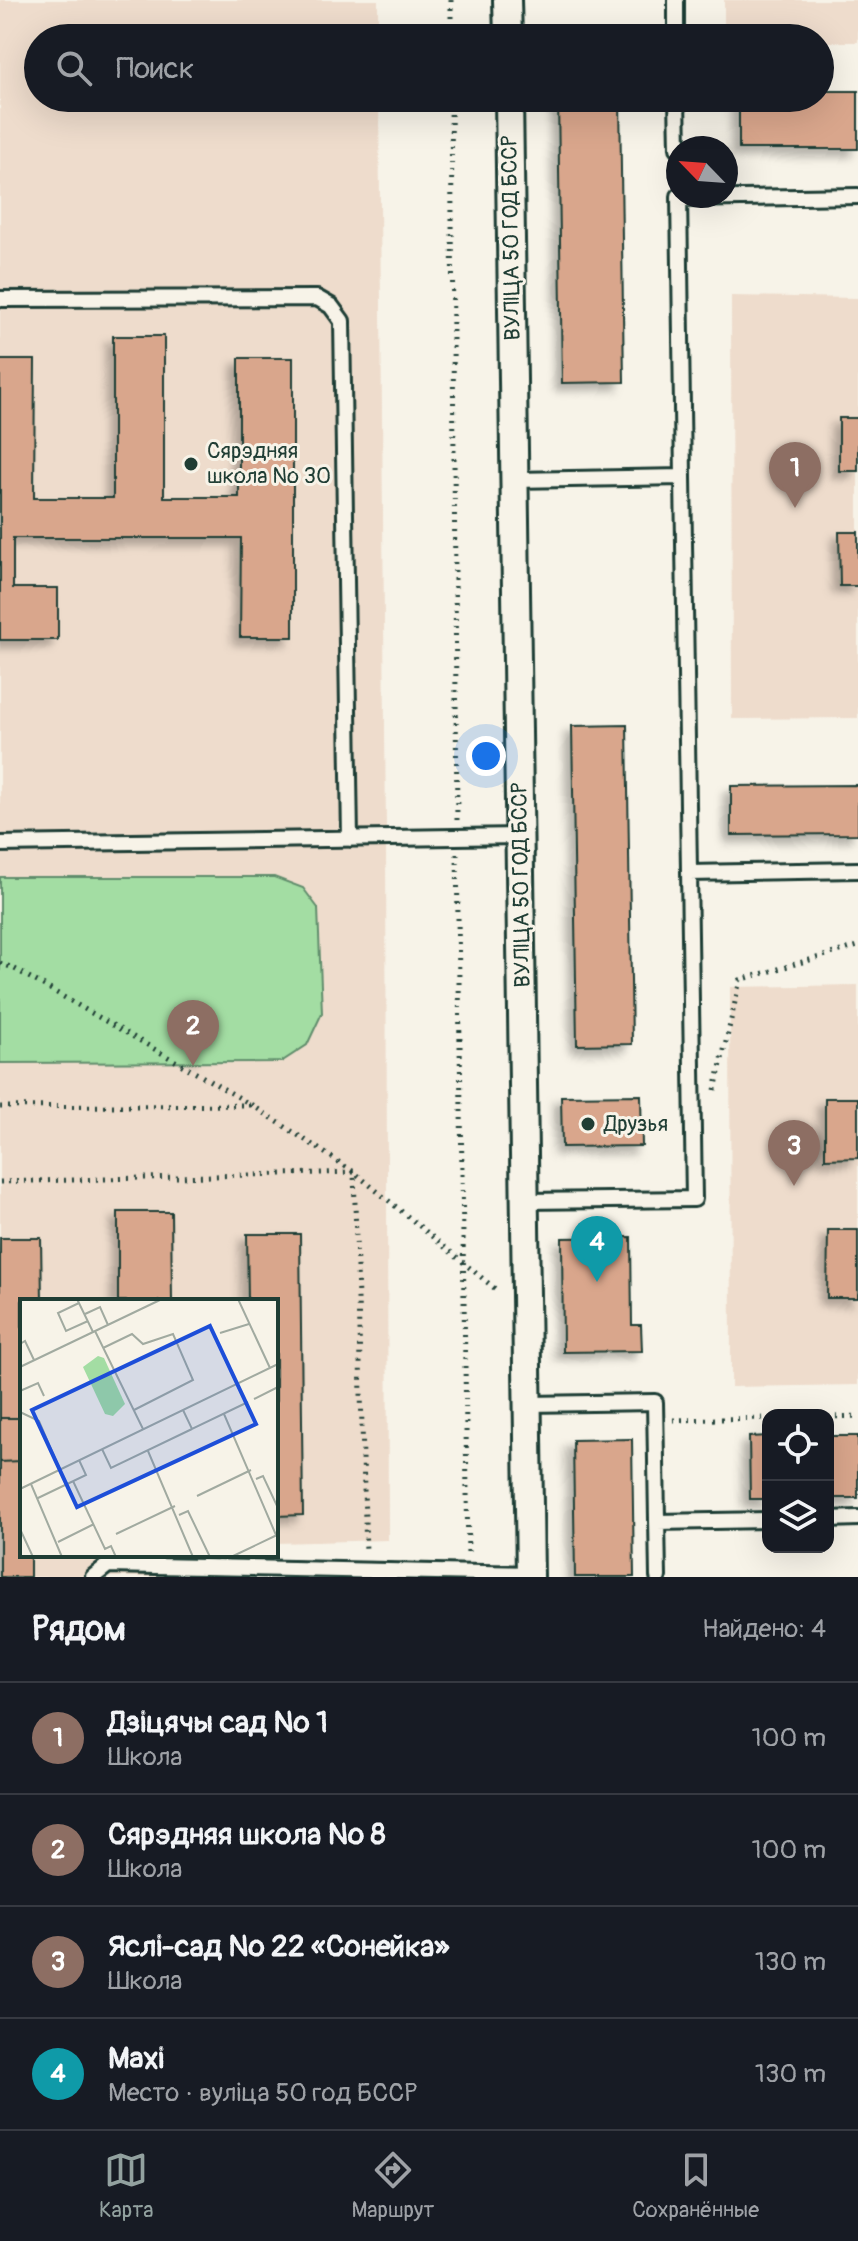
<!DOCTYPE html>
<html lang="ru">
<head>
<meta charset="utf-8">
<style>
	:root { --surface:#171b24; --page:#242831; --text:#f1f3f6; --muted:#9ea1a6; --line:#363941; --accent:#92a19f }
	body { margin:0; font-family:Pangolin,sans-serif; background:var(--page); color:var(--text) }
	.controls { position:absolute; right:24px; bottom:24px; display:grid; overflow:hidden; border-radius:16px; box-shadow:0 8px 32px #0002 }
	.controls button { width:72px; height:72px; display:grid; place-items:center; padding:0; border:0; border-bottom:2px solid var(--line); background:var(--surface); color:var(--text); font:40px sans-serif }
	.compass { position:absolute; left:666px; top:136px; width:72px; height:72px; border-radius:50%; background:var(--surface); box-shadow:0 8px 32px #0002; rotate:295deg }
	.you { position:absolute; left:486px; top:756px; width:28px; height:28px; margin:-20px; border:6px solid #fff; border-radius:50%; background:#1a73e8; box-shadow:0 0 0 12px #1a73e833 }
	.badge { display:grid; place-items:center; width:52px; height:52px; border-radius:50%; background:var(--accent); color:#fff; font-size:26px; font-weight:700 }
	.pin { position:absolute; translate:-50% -66px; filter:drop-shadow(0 2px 4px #0008) }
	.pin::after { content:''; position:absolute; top:42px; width:28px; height:24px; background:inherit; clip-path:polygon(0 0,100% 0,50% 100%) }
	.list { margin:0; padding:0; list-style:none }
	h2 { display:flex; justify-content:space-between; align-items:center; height:104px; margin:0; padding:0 32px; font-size:34px }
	h2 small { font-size:26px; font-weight:400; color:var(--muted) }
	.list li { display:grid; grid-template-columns:52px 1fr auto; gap:24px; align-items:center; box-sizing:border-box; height:112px; padding:0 32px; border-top:2px solid var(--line) }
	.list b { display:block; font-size:30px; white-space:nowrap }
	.list p { margin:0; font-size:26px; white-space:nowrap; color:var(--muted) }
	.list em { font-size:26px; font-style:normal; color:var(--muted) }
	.icon { flex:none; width:44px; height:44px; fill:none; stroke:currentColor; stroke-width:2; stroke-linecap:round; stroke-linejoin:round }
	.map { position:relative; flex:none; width:858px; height:1577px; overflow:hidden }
	.search { position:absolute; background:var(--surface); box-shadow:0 8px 32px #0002; left:24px; right:24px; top:24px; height:88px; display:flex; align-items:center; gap:20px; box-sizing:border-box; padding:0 28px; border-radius:44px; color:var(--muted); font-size:30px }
	.sheet { height:552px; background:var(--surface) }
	nav { display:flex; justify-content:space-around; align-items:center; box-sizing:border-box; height:112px; border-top:2px solid var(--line); background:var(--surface); font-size:22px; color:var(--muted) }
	nav a { display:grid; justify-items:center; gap:4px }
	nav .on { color:var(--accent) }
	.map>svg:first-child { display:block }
</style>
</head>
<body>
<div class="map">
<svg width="858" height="1577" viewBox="0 0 858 1577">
	<defs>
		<filter id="shadow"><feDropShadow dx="-7" dy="7" stdDeviation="4" flood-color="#0004"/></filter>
	</defs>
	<rect width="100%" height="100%" fill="#f7f3e8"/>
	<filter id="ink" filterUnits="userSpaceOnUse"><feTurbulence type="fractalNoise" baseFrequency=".0125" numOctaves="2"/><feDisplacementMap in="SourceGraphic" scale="16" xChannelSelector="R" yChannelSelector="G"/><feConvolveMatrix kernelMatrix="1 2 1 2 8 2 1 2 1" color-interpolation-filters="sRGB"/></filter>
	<g filter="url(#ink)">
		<!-- built -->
		<path fill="#eedccc" d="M0,0H378V38H38V98H379L386,830L388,1540L276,1543V1301H22V1555H222V1577H0Z
			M724,0H858V42H820V38H724Z
			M731,296L858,298V718L732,719Z
			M858,985V1385L731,1387L730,987Z"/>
		<!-- green -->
		<path fill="#a3dda3" stroke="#618d6c" stroke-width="2" d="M0,877H274L303,888L318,908L322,1013L307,1045L281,1062L0,1063Z"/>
		<!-- building -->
		<path fill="#d9a68c" stroke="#1f3d34" stroke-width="2" filter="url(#shadow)" d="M820,91H858V149H739V98H820Z
			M558,98H620L624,382L562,383Z
			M113,336H164V497H239V358H293V637H240L241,538H13V588H58V640H0V360H35L34,498H113Z
			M839,418H858V471H839Z
			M839,532H858V586H840Z
			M627,725L632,1044L577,1045L572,726Z
			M858,785V834L731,835V786Z
			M641,1095L642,1146L562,1147L561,1096Z
			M825,1098H858V1158L825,1159Z
			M118,1212H171L172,1301H118Z
			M828,1230H858V1298H827Z
			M247,1234H300L303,1515L276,1516V1301H248Z
			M631,1237L632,1325H641L642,1351L563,1352L562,1238Z
			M0,1238H41L42,1301H22V1418H0Z
			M0,1418H19L20,1461L0,1462Z
			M768,1436V1499H750L749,1437Z
			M828,1436H858V1498H828Z
			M632,1439L634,1577H575L573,1440Z
			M20,1461H22V1555H30V1577H0V1462Z"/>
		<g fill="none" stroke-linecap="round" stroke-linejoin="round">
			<defs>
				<path id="service" d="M676,0V38
					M677,98L678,148
					M679,199L858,196
					M0,299L317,298L331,306L342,321L350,839
					M514,480L683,477L679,196
					M0,844L520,836
					M689,873L858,870
					M526,1201L694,1199L683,477
					M529,1404L655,1402L658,1577
					M828,1519L858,1518
					M657,1522L768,1520
					M93,1577L108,1565L530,1574"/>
				<path id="minor" d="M507,0L508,38
					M509,98L530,1577"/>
			</defs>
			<!-- service casing -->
			<use href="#service" stroke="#1f3d34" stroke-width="20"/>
			<!-- minor casing -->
			<use href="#minor" stroke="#1f3d34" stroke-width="32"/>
			<!-- path -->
			<path stroke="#1f3d34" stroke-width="5" stroke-dasharray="2 6" stroke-linecap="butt" d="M451,0V38
				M451,98L457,820
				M457,854L468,1556
				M0,963L13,968L252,1105L354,1172L499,1292
				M715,1090L740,980L858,946
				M0,1107L251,1105
				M0,1182L354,1172L366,1552
				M828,1417L858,1416
				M673,1420L768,1418"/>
			<!-- service -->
			<use href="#service" stroke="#f7f3e8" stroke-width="14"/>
			<!-- minor -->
			<use href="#minor" stroke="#f7f3e8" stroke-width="26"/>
		</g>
	</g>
	<!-- markers -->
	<g fill="#1f3d34" stroke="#f7f3e8" stroke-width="3">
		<circle cx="191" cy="464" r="8"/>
		<circle cx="588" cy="1124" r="8"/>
	</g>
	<g text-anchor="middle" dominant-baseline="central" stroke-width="6" stroke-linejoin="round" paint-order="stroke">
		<!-- street labels -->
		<g font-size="22" fill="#1f3d34" stroke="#f7f3e8">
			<text transform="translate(511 238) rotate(-91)">ВУЛІЦА 50 ГОД БССР</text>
			<text transform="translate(521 885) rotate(-91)">ВУЛІЦА 50 ГОД БССР</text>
		</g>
		<!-- poi labels -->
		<g font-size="22" fill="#1f3d34" stroke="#f7f3e8" text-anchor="start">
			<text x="207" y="451">Сярэдняя<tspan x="207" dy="25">школа № 30</tspan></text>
			<text x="604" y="1124">Друзья</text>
		</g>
	</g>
	<!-- overview -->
	<g transform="translate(20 1299)">
		<rect width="258" height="258" fill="#f7f3e8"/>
		<path d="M78,57L84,59L105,105L93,117L85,115L63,68Z" fill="#a3dda3"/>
		<path fill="none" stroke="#a1aaa0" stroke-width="2" d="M57,0L73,33M218,0L250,69M59,4L38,14L46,32L68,22M65,15L80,8L88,26M75,32L123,130M200,34L229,25M0,45L5,42L14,61M83,49L112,35L123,45L153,35L173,81L114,111M0,68L142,0M0,92L18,84L24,97M234,100L258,88M163,111L172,130L228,103M0,113L19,122L40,171M204,115L256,236M82,150L91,169L172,130M128,152L173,258M236,180L243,177L258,209M53,182L85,250L91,247L96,258M11,185L42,258M0,190L258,65M177,197L231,171M18,199L66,176L59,161M159,216L168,212L190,258M0,230L13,258M96,235L155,207M38,243L74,225M211,258L257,236"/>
		<path fill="#1d4ed8" fill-opacity="0.15" stroke="#1d4ed8" stroke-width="4" d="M190,27L236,125L57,208L12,111Z"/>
		<rect width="258" height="258" fill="none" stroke="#1f3d34" stroke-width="4"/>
	</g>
</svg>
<div class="controls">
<button><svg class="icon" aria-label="locate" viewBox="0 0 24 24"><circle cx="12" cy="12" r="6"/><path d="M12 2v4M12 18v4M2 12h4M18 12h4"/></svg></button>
<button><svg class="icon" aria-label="layers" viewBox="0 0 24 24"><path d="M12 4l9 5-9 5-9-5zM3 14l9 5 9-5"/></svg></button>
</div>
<svg class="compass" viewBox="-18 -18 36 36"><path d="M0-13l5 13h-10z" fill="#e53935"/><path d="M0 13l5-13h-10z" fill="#9ea1a6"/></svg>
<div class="you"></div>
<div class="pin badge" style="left:795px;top:508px;background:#8d6e63">1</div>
<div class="pin badge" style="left:193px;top:1066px;background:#8d6e63">2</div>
<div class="pin badge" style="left:794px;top:1186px;background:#8d6e63">3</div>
<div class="pin badge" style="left:597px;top:1282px;background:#0f9aa8">4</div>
<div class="search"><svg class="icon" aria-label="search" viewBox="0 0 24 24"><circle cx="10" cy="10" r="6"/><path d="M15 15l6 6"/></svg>Поиск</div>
</div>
<section class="sheet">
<h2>Рядом<small>Найдено: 4</small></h2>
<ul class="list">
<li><span class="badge" style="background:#8d6e63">1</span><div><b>Дзіцячы сад № 1</b><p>Школа</p></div><em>100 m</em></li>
<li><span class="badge" style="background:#8d6e63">2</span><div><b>Сярэдняя школа № 8</b><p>Школа</p></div><em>100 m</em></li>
<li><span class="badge" style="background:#8d6e63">3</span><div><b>Яслі-сад № 22 «Сонейка»</b><p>Школа</p></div><em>130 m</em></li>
<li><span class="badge" style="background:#0f9aa8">4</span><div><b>Maxi</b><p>Место · вуліца 50 год БССР</p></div><em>130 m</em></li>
</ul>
</section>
<nav>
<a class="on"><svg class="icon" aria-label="map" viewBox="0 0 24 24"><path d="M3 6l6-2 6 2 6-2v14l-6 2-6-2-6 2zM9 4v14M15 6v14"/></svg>Карта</a>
<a><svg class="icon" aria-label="directions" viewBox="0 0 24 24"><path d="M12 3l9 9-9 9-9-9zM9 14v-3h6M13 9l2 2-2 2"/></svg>Маршрут</a>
<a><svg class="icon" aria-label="saved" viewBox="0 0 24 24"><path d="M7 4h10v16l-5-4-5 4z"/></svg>Сохранённые</a>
</nav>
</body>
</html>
